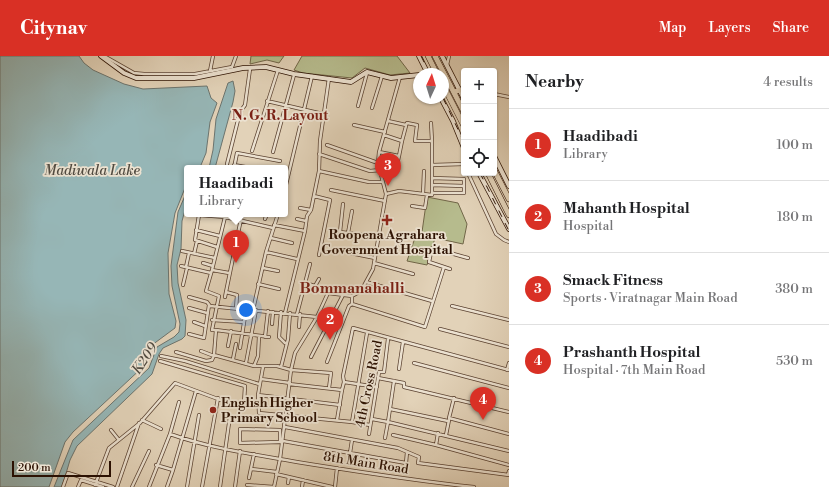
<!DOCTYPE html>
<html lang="en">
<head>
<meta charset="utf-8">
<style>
	:root { --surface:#fff; --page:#f2f2f2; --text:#202124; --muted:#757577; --line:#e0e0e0; --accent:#d93025 }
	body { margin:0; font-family:"Libre Bodoni",serif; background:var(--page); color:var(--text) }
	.controls { position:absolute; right:12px; top:12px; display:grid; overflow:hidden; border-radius:4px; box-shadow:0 1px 3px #0004 }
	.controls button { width:36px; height:36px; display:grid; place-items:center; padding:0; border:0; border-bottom:1px solid var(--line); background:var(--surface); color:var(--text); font:20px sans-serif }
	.compass { position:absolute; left:413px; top:12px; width:36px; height:36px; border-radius:50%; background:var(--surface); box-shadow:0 1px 3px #0004; rotate:4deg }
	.scale { position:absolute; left:12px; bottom:10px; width:99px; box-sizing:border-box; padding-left:4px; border:2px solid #2c1102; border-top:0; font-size:11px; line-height:14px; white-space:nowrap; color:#2c1102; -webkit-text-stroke:3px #ece2d1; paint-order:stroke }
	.you { position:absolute; left:246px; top:254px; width:14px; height:14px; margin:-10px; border:3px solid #fff; border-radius:50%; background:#1a73e8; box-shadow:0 0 0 6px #1a73e833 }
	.badge { display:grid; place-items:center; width:26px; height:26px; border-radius:50%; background:var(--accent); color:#fff; font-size:13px; font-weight:700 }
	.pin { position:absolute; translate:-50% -33px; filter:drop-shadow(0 1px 2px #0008) }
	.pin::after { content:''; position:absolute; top:21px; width:14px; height:12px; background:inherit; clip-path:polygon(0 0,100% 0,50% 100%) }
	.popup { position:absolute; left:184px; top:109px; width:104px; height:52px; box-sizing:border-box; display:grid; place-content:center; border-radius:4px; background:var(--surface); filter:drop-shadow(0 1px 3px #0005); font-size:13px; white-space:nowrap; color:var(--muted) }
	.popup b { font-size:15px; color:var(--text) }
	.popup::after { content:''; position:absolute; left:50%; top:100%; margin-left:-8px; border:8px solid transparent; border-top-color:var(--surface) }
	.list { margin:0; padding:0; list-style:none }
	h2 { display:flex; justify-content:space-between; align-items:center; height:52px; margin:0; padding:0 16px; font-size:17px }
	h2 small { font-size:13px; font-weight:400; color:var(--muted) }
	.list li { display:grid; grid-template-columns:26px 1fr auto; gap:12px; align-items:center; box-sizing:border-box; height:72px; padding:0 16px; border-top:1px solid var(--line) }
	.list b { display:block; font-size:15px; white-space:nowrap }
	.list p { margin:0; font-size:13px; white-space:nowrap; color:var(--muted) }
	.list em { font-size:13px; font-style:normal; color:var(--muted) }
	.icon { flex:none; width:22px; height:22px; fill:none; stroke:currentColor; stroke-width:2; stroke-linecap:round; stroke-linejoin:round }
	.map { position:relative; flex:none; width:509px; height:431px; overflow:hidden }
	header { display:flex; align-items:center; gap:24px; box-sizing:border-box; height:56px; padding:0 20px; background:var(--accent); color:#fff }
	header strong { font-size:19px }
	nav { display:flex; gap:22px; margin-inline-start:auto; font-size:14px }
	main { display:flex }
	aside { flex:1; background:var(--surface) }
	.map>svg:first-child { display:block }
</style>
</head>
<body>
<header>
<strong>Citynav</strong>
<nav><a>Map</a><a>Layers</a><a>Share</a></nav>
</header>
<main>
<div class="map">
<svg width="509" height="431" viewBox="0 0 509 431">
	<rect width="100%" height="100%" fill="#e2d2b8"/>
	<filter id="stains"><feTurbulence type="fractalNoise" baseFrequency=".005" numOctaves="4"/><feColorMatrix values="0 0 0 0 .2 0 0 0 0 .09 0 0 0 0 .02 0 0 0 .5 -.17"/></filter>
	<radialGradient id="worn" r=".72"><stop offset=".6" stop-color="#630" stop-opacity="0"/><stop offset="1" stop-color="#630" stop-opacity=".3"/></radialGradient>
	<!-- green -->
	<path fill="#b6bb8d" stroke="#716648" d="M251,0H284L279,7L267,4L250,8Z
		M302,0H397L410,17L390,19L365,12L352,22L303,17L294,14Z
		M427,141L458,147L467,168L463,188L435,182L427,209L407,205L417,176H422Z"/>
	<!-- water -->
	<path fill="#96b6b6" stroke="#6c746e" d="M0,0H79L84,7L93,14L124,28L143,33L207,30L211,42L217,47L210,66L206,97L201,109L198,112H187V127L175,157L168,197L169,238L176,265L175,272L152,289L145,309L73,376L65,386L49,431H0Z
		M233,25L235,35L233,46L215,112H209L213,94L216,63L228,27Z
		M187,135V147L182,165L181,193L177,209L178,227L186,264L185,280L182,283L163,292L159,298L152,318L77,390L70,404L62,431H54L73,384L149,312L157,291L174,281L179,276L180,268L172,230L171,210L178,156Z"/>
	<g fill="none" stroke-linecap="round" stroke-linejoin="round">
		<defs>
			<path id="street" d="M104,0L134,17L144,18H195L232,11L236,0
				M447,9L449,0
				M210,15L213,0
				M494,38L509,41
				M267,45L323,58
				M358,50L367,17
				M372,52L382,20
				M388,65L406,69L407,67L417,69L415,85H432V109
				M431,67L432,85
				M354,69L385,76
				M402,85L406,70
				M327,89L378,107
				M252,95L278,14
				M273,96L294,19
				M379,96L399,100L402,85L384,79
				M319,98L370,115L380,114
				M227,108L240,56L245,49L250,13
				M234,109L251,112
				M234,112L237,97L280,105
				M319,115L369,126H383
				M395,117L399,100
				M468,117L496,178L504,184L509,186
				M432,129L464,130V123L432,122
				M285,133L312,20
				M331,134L385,145
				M432,137H464V130
				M386,138L399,135L432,139V109L464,108
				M423,138L424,115
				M314,140L330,144L319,199
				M343,148L340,176L348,177
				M412,150L425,152L427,139
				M300,152L311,154
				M352,155L348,177L379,181
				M265,163L267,158
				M297,163L306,165
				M274,169L305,175
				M196,174L220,180
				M271,182L292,187
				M217,191L195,184L199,159L225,161L226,158
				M182,195L215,202
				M266,196L297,203
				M350,197L375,202
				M194,198L197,185
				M203,207L213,210
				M374,207L413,218
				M181,210L211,217
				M186,211L189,197
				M444,211L450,213
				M263,212L278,215
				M212,214L206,235L219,240L212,274H216L214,299L254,310H277L291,314L331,317L329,332
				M229,217L212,214L225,161L273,172
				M366,226L432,245
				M305,227L315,230L319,223
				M258,228L279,233
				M183,229L187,212
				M189,241L207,246L210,250L317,261
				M225,241L226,236
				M352,248L425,271L444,211L429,206L432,192L468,202
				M452,250L509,264
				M189,252L207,257
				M236,253L237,239L226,236L242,158
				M253,254L266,196L278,158
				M281,256L279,281L285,287
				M285,257L305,175L307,160L311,154L319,115L320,85L329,22
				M297,258L310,208
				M212,264L244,266
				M194,266L205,270
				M272,268L273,256
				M299,271L300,258
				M440,273L509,291
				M216,274L269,281
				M189,278L204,282L209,249
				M265,281L268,255
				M228,290L231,275
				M240,292L246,254
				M201,295L214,300
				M176,296L206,305L212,304L214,299
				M161,300L185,305L259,328
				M311,301L343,239
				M233,303L236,288
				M160,305L245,330L244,347
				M327,306L349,250L352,248V240
				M246,307L256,254
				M414,307L509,332
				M254,310L258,300L259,280
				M263,311L258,339L259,357L352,366L367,277
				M281,311L288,283L290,257
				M399,313L403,286
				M507,314L509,307
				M378,322L404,327V331L509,356
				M261,323L290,327
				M344,326L343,320L353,272L509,314
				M289,328L342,334L344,326L377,331
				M258,339L340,349
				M454,342L449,362L509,378
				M390,353L448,365
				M372,363L388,366L394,325
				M142,364L161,373
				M337,364L342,334
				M352,366L370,369
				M285,371L398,392L419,401L418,407L509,419
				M240,373L280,374V386L240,387Z
				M111,374L119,384
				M170,378C212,393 258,399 303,407C360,416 416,425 474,431
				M369,378L379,316H384L388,283
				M393,379L436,389L438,377
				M446,379L449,364
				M385,382L388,366L509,395
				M283,385L406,407L407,396
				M436,389L509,409
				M350,397L352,384
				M156,409L173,414L167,431
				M251,413L277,416
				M173,414L196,335
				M276,418L332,431
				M508,419L509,415
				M249,422L254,398
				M288,427L289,421
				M95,429L109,392L140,367L175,327L226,346L258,348
				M247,429L274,431
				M63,431L68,417L113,431
				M78,431L81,424L103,431
				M117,431L139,367
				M132,431L149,395
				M149,431L170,378L179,346
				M187,431L199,359
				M202,431L218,342
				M220,431L230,360
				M235,431L240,395
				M274,431L280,403L291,314L295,297L317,261L328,237L352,240L361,235L373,213L386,138L378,107L379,96L400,21
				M302,431L303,424
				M335,431L337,412"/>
			<path id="secondary" d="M101,0L124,17L136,22H194L243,12L266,11L294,18L351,26L367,16L391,22L419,19
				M419,0L428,18
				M442,0L464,43
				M441,42L453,65L464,92
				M494,100L509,130
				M479,117L509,173"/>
			<path id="highway" d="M428,0L437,18
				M435,0L464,56
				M443,29L464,70
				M454,36L460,34
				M494,114L509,143
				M488,117L509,159"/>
		</defs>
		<!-- street casing -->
		<use href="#street" stroke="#5a4130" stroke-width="4"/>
		<!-- secondary casing -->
		<use href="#secondary" stroke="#2c1102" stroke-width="5.5"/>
		<!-- highway casing -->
		<use href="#highway" stroke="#2c1102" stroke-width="6"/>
		<!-- street -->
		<use href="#street" stroke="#ece2d1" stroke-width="2.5"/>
		<!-- secondary -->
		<use href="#secondary" stroke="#ece2d1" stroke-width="4"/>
		<!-- highway -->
		<use href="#highway" stroke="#e2d2b8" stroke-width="5"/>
		<!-- rail -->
		<path stroke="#2c1102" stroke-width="1" stroke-dasharray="7 7" stroke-linecap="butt" d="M421,0L430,18
			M443,42L464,86
			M480,117L509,175"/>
	</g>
	<!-- markers -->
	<g fill="#8f2418" stroke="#ece2d1" stroke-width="1.5">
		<path d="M385 158h4v4h4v4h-4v4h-4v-4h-4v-4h4z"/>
		<circle cx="213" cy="354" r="4"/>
	</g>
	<g text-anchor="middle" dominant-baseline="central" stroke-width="3.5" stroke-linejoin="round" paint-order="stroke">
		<!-- poi labels -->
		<g font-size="13" font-weight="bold" fill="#2c1102" stroke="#ece2d1">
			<text x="387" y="179">Roopena Agrahara<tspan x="387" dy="15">Government Hospital</tspan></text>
			<text x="221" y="347" text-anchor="start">English Higher<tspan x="221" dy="15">Primary School</tspan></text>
		</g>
		<!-- street labels -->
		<g font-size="13" fill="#2c1102" stroke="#ece2d1">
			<text transform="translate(369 328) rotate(-78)">4th Cross Road</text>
			<text transform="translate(366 407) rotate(9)">8th Main Road</text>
		</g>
		<!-- neighbourhood labels -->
		<g font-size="14" font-weight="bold" fill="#7a1f14" stroke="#ece2d1">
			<text x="280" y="60">N. G. R. Layout</text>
		</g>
		<!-- water labels -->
		<g font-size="14" font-style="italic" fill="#514b41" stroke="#ece2d1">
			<text x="92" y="115">Madiwala Lake</text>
			<text transform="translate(145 303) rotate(-56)">K209</text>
		</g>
		<!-- quarter labels -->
		<g font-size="15" font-weight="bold" fill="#7a1f14" stroke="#ece2d1">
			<text x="352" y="232">Bommanahalli</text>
		</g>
	</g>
	<rect width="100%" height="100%" filter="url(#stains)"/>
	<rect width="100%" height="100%" fill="url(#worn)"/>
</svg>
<div class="controls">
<button>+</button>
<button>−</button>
<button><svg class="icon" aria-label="locate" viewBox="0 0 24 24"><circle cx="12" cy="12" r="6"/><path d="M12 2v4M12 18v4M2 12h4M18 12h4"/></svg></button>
</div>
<svg class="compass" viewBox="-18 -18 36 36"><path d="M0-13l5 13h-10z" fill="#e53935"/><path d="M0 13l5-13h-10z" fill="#757577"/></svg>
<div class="scale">200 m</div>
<div class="you"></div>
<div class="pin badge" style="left:236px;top:207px">1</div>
<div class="popup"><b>Haadibadi</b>Library</div>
<div class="pin badge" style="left:330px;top:284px">2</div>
<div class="pin badge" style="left:388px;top:130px">3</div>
<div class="pin badge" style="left:483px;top:364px">4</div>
</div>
<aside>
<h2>Nearby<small>4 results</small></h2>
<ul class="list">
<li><span class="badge">1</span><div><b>Haadibadi</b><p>Library</p></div><em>100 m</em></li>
<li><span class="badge">2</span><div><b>Mahanth Hospital</b><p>Hospital</p></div><em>180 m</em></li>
<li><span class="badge">3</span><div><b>Smack Fitness</b><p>Sports · Viratnagar Main Road</p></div><em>380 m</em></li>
<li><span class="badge">4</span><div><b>Prashanth Hospital</b><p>Hospital · 7th Main Road</p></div><em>530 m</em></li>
</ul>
</aside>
</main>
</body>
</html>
